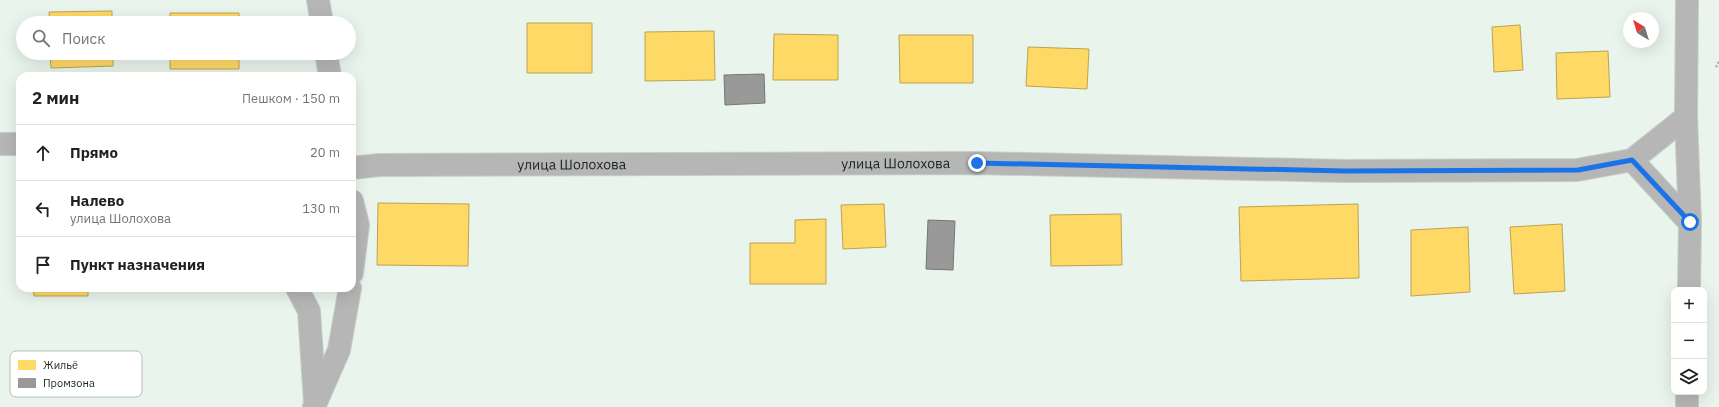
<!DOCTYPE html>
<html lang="ru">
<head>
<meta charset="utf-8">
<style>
	:root { --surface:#fff; --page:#f2f2f2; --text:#202124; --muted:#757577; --line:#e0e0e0 }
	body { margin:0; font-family:"IBM Plex Sans",sans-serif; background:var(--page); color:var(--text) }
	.controls { position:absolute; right:12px; bottom:12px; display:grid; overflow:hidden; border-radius:8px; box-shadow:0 4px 16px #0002 }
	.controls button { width:36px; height:36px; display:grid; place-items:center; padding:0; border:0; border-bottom:1px solid var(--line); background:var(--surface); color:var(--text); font:20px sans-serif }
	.compass { position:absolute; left:1623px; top:12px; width:36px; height:36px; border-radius:50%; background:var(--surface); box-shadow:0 4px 16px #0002; rotate:322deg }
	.stop { position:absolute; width:12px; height:12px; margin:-9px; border:3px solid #1a73e8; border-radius:50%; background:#fff }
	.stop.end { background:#1a73e8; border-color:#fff; box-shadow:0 1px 4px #0008 }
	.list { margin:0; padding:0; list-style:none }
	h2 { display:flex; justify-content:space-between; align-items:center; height:52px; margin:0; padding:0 16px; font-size:17px }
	h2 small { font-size:13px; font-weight:400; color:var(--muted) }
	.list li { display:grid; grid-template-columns:26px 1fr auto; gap:12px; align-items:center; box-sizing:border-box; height:56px; padding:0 16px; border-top:1px solid var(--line) }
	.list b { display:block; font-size:15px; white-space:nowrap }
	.list p { margin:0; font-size:13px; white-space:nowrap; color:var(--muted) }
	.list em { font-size:13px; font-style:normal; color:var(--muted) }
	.icon { flex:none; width:22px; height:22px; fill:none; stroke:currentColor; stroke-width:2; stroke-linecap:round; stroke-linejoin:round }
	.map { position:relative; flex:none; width:1719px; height:407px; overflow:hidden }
	.search { position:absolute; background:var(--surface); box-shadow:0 4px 16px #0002; left:16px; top:16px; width:340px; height:44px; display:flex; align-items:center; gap:10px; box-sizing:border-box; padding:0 14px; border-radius:22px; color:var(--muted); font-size:15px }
	.panel { position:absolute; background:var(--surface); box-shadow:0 4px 16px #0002; left:16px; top:72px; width:340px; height:220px; border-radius:12px }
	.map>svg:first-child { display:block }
</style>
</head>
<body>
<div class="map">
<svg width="1719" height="407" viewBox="0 0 1719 407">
	<rect width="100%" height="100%" fill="#e9f4ec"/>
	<!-- homes -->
	<path fill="#ffd966" stroke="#bba351" d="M112,11V23H50L49,12Z
		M170,13H239V23H170Z
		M527,23H592V73H527Z
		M1520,25L1523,70L1494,72L1492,27Z
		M714,31L715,80L645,81V32Z
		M774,34L838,35V80H773Z
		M899,35H973V83H900Z
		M1028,47L1089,49L1087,89L1026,86Z
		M1608,51L1610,97L1557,99L1556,53Z
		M50,53H113V66L51,68Z
		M170,53H239V69H170Z
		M378,203L469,204L468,266L377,265Z
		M884,204L886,247L843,249L841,205Z
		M1358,204L1359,278L1241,281L1239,207Z
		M1121,214L1122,265L1051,266L1050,215Z
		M826,219V284H750V243H795V220Z
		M1562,224L1565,291L1514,294L1510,227Z
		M1468,227L1470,292L1411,296V230Z
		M33,288H88V296H34Z"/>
	<!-- industry -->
	<path fill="#999" stroke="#747674" d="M764,74L765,103L725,105L724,75Z
		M928,220L955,221L953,270L926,269Z"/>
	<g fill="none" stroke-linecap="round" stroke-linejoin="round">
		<defs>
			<g id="street">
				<path d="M318,0L322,23"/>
				<path d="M1687,0L1686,117L1690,223"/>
				<path d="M326,53L330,76"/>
				<path d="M1686,117L1632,160L1690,223L1689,290"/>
				<path d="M0,144H20"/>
				<path id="s1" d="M352,168L379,165L977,163L1345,171L1577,170L1632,160"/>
				<path d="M352,201L358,225L352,273"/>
				<path d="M297,288L309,311L315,402"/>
				<path d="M314,407L339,350L350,288"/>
				<path d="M1687,407V392"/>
			</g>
		</defs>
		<!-- street casing -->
		<use href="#street" stroke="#c5cec8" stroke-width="24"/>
		<!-- path -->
		<path stroke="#acadac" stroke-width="2.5" stroke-dasharray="2 2" stroke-linecap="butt" d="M1716,67L1719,62"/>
		<!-- street -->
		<use href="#street" stroke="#b5b6b5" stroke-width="22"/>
	</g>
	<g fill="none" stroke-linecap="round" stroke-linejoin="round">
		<!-- route -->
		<path stroke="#1a73e8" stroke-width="5" d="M977,163L1345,171L1578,170L1632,160L1690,222"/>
	</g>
	<g text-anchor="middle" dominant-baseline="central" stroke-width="4" stroke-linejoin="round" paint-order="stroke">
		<!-- street labels -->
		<g font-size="14" fill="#1c241f" stroke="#fff">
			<text stroke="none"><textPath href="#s1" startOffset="544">улица Шолохова</textPath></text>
			<text stroke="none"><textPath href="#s1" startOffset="220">улица Шолохова</textPath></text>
		</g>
	</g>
	<!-- legend -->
	<rect x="10" y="351" width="132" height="46" rx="6" fill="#fff" stroke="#bbbdbc" stroke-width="1"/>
	<rect x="18" y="360" width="18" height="10" fill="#ffd966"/>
	<rect x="18" y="378" width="18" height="10" fill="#999"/>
	<g font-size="11" fill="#1c241f">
		<text x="43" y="369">Жильё</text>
		<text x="43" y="387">Промзона</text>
	</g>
</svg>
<div class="controls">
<button>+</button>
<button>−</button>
<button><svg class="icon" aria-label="layers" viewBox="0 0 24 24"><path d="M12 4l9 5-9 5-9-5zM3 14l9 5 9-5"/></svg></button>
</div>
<svg class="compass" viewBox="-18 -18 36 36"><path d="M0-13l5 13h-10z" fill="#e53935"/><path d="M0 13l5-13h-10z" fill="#757577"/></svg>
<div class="stop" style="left:1690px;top:222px"></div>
<div class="stop end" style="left:977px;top:163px"></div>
<div class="search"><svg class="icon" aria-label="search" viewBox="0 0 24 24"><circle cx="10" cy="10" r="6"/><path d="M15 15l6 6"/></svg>Поиск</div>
<section class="panel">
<h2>2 мин<small>Пешком · 150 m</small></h2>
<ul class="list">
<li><svg class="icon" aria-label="ahead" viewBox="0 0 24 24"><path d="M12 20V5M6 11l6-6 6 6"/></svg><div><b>Прямо</b></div><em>20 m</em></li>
<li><svg class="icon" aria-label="left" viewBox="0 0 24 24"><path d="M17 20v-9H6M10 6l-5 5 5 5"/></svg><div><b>Налево</b><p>улица Шолохова</p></div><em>130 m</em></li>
<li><svg class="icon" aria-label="arrive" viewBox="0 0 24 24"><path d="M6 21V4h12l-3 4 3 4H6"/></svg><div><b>Пункт назначения</b></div></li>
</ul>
</section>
</div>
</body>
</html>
